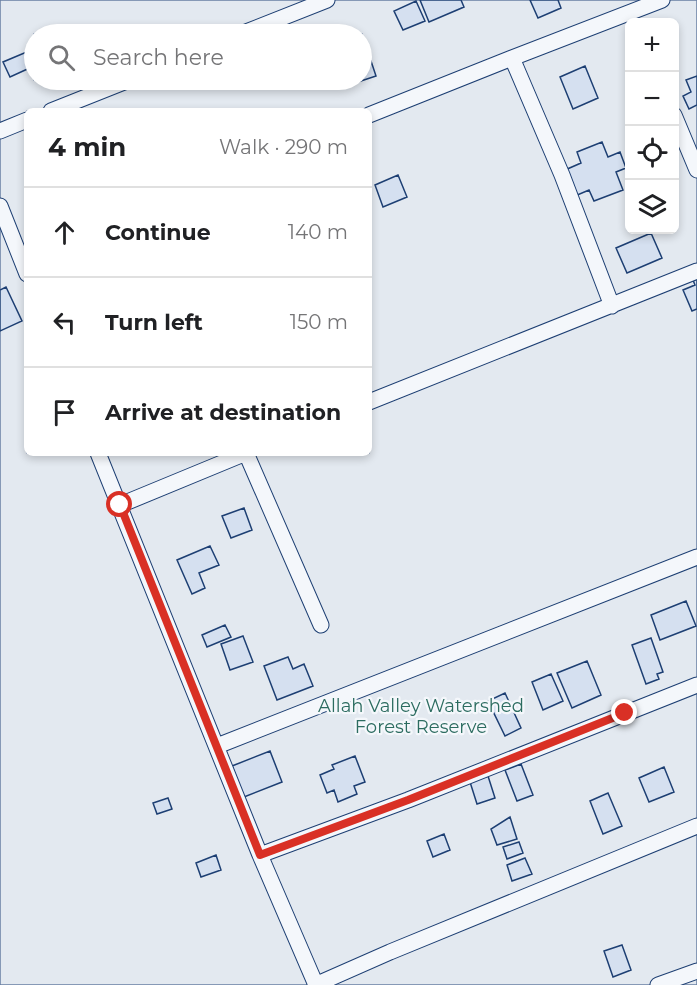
<!DOCTYPE html>
<html lang="en">
<head>
<meta charset="utf-8">
<style>
	:root { --surface:#fff; --page:#f6f6f6; --text:#202124; --muted:#757577; --line:#e0e0e0 }
	body { margin:0; font-family:Montserrat,sans-serif; background:var(--page); color:var(--text) }
	.controls { position:absolute; right:18px; top:18px; display:grid; overflow:hidden; border-radius:9px; box-shadow:0 3px 9px #0003 }
	.controls button { width:54px; height:54px; display:grid; place-items:center; padding:0; border:0; border-bottom:2px solid var(--line); background:var(--surface); color:var(--text); font:30px sans-serif }
	.stop { position:absolute; width:18px; height:18px; margin:-14px; border:4px solid #d93025; border-radius:50%; background:#fff }
	.stop.end { background:#d93025; border-color:#fff; box-shadow:0 2px 6px #0008 }
	.list { margin:0; padding:0; list-style:none }
	h2 { display:flex; justify-content:space-between; align-items:center; height:78px; margin:0; padding:0 24px; font-size:26px }
	h2 small { font-size:20px; font-weight:400; color:var(--muted) }
	.list li { display:grid; grid-template-columns:39px 1fr auto; gap:18px; align-items:center; box-sizing:border-box; height:90px; padding:0 24px; border-top:2px solid var(--line) }
	.list b { display:block; font-size:22px; white-space:nowrap }
	.list em { font-size:20px; font-style:normal; color:var(--muted) }
	.icon { flex:none; width:33px; height:33px; fill:none; stroke:currentColor; stroke-width:2; stroke-linecap:round; stroke-linejoin:round }
	.map { position:relative; flex:none; width:697px; height:985px; overflow:hidden }
	.search { position:absolute; background:var(--surface); box-shadow:0 3px 9px #0003; left:24px; top:24px; width:348px; height:66px; display:flex; align-items:center; gap:15px; box-sizing:border-box; padding:0 21px; border-radius:33px; color:var(--muted); font-size:22px }
	.panel { position:absolute; background:var(--surface); box-shadow:0 3px 9px #0003; left:24px; top:108px; width:348px; height:348px; border-radius:9px }
	.map>svg:first-child { display:block }
</style>
</head>
<body>
<div class="map">
<svg width="697" height="985" viewBox="0 0 697 985">
	<rect width="100%" height="100%" fill="#f4f7fb"/>
	<!-- green -->
	<path fill="#e3e9f0" stroke="#687fa3" stroke-width="1.5" fill-rule="evenodd" d="M0,0H697V985H0ZM630,22H674V230H630ZM34,34H362V80H34ZM27,111H369V453H27Z"/>
	<!-- building -->
	<path fill="#d5e0f0" stroke="#1d3f73" stroke-width="1.5" d="M420,0H461L464,7L429,22Z
		M530,0H558L561,8L538,18Z
		M416,1L425,21L403,30L394,11Z
		M29,51L34,66L10,77L3,62Z
		M371,61L376,76L358,82V80H362V64Z
		M585,66L598,98L573,109L560,77Z
		M697,76V105L689,109L683,96L691,92L686,80Z
		M602,142L608,157L620,152L626,168L616,172L623,190L594,201L589,190L575,196L565,170L581,163L577,152Z
		M398,175L407,197L383,207L375,185Z
		M651,233L662,258L627,273L616,248Z
		M697,279V309L692,311L683,290L695,285L693,280Z
		M6,287L22,321L0,331V290Z
		M244,508L252,530L231,538L222,516Z
		M210,546L219,565L199,573L205,588L192,594L177,560Z
		M686,601L696,626L660,640L651,615Z
		M225,625L231,637L207,647L202,635Z
		M243,636L253,662L230,670L221,644Z
		M651,638L663,672L657,674L659,679L646,684L632,645Z
		M288,657L293,669L304,664L313,686L277,700L264,666Z
		M587,661L601,695L572,708L557,673Z
		M551,674L563,701L543,710L532,682Z
		M505,693L521,728L505,736L488,701Z
		M270,751L282,782L244,797L232,766Z
		M355,756L365,782L354,786L357,794L338,802L334,790L327,793L320,775L334,769L332,765Z
		M521,764L533,795L517,801L505,770Z
		M664,767L674,792L649,802L639,778Z
		M488,776L495,798L477,804L470,782Z
		M608,793L622,826L603,834L590,801Z
		M168,798L172,809L157,814L153,803Z
		M510,817L517,839L497,845L491,829Z
		M444,834L450,850L433,857L427,841Z
		M519,842L523,853L507,859L503,847Z
		M216,855L221,870L201,877L196,863Z
		M525,858L532,874L512,881L507,865Z
		M622,945L631,970L613,977L604,951Z"/>
	<g fill="none" stroke-linecap="round" stroke-linejoin="round">
		<defs>
			<path id="street" d="M241,34L327,0
				M51,111L129,80
				M369,115L512,58
				M674,115L697,170
				M0,131L27,120
				M0,206L27,274
				M612,306L562,175L512,58L662,0
				M369,402L697,271
				M98,453L260,855L316,985
				M246,453L321,625
				M120,505L246,453
				M217,746L697,557
				M260,855L408,800L697,685
				M315,985L390,952L697,826
				M658,985L697,971"/>
		</defs>
		<!-- street casing -->
		<use href="#street" stroke="#1d3f73" stroke-width="17"/>
		<!-- street -->
		<use href="#street" stroke="#f4f7fb" stroke-width="15"/>
	</g>
	<g fill="none" stroke-linecap="round" stroke-linejoin="round">
		<!-- route -->
		<path stroke="#d93025" stroke-width="8" d="M120,505L260,855L408,800L625,713"/>
	</g>
	<g text-anchor="middle" dominant-baseline="central" stroke-width="4.5" stroke-linejoin="round" paint-order="stroke">
		<!-- park labels -->
		<g font-size="18" fill="#2c6c60" stroke="#f4f7fb">
			<text x="421" y="706">Allah Valley Watershed<tspan x="421" dy="21">Forest Reserve</tspan></text>
		</g>
	</g>
</svg>
<div class="controls">
<button>+</button>
<button>−</button>
<button><svg class="icon" aria-label="locate" viewBox="0 0 24 24"><circle cx="12" cy="12" r="6"/><path d="M12 2v4M12 18v4M2 12h4M18 12h4"/></svg></button>
<button><svg class="icon" aria-label="layers" viewBox="0 0 24 24"><path d="M12 4l9 5-9 5-9-5zM3 14l9 5 9-5"/></svg></button>
</div>
<div class="stop" style="left:120px;top:505px"></div>
<div class="stop end" style="left:625px;top:713px"></div>
<div class="search"><svg class="icon" aria-label="search" viewBox="0 0 24 24"><circle cx="10" cy="10" r="6"/><path d="M15 15l6 6"/></svg>Search here</div>
<section class="panel">
<h2>4 min<small>Walk · 290 m</small></h2>
<ul class="list">
<li><svg class="icon" aria-label="ahead" viewBox="0 0 24 24"><path d="M12 20V5M6 11l6-6 6 6"/></svg><div><b>Continue</b></div><em>140 m</em></li>
<li><svg class="icon" aria-label="left" viewBox="0 0 24 24"><path d="M17 20v-9H6M10 6l-5 5 5 5"/></svg><div><b>Turn left</b></div><em>150 m</em></li>
<li><svg class="icon" aria-label="arrive" viewBox="0 0 24 24"><path d="M6 21V4h12l-3 4 3 4H6"/></svg><div><b>Arrive at destination</b></div></li>
</ul>
</section>
</div>
</body>
</html>
